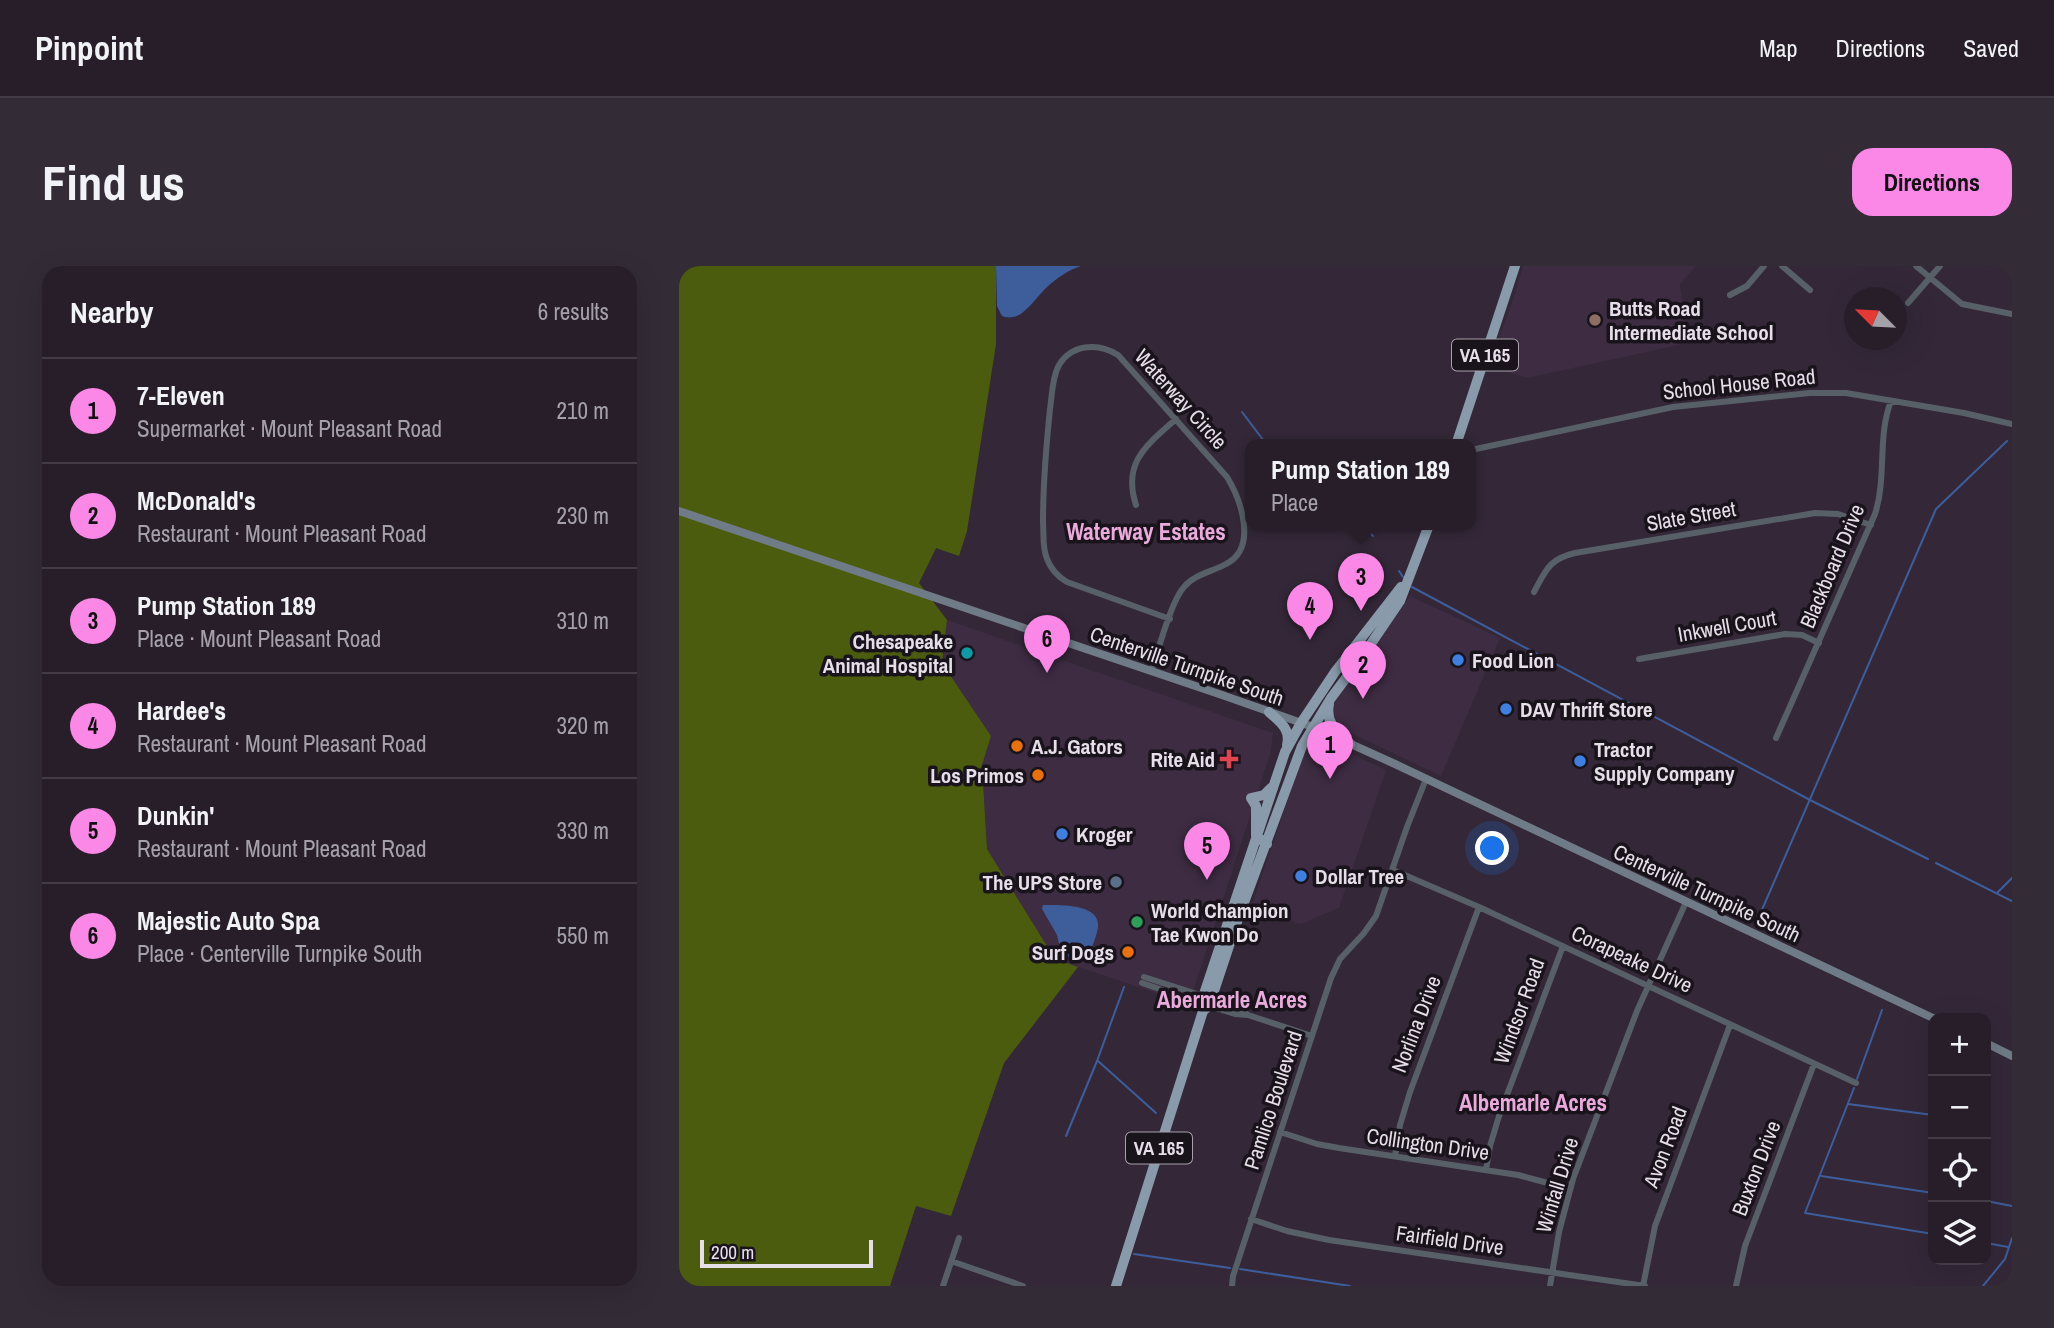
<!DOCTYPE html>
<html lang="en">
<head>
<meta charset="utf-8">
<style>
	:root { --surface:#271e2a; --page:#332b36; --text:#f1f3f6; --muted:#a4a2a8; --line:#433c47; --accent:#fb87e6 }
	body { margin:0; font-family:"Archivo Narrow",sans-serif; background:var(--page); color:var(--text) }
	.controls { position:absolute; right:21px; bottom:21px; display:grid; overflow:hidden; border-radius:14px; box-shadow:0 7px 28px #0002 }
	.controls button { width:63px; height:63px; display:grid; place-items:center; padding:0; border:0; border-bottom:2px solid var(--line); background:var(--surface); color:var(--text); font:35px sans-serif }
	.compass { position:absolute; left:1165px; top:21px; width:63px; height:63px; border-radius:50%; background:var(--surface); box-shadow:0 7px 28px #0002; rotate:294deg }
	.scale { position:absolute; left:21px; bottom:18px; width:173px; box-sizing:border-box; padding-left:7px; border:4px solid #e6dee9; border-top:0; font-size:19px; line-height:24px; white-space:nowrap; color:#e6dee9; -webkit-text-stroke:5px #19131b; paint-order:stroke }
	.you { position:absolute; left:814px; top:583px; width:24px; height:24px; margin:-18px; border:5px solid #fff; border-radius:50%; background:#1a73e8; box-shadow:0 0 0 10px #1a73e833 }
	.badge { display:grid; place-items:center; width:46px; height:46px; border-radius:50%; background:var(--accent); color:#111; font-size:23px; font-weight:700 }
	.pin { position:absolute; translate:-50% -58px; filter:drop-shadow(0 2px 4px #0008) }
	.pin::after { content:''; position:absolute; top:37px; width:24px; height:21px; background:inherit; clip-path:polygon(0 0,100% 0,50% 100%) }
	.popup { position:absolute; left:566px; top:173px; width:231px; height:91px; box-sizing:border-box; display:grid; place-content:center; border-radius:14px; background:var(--surface); filter:drop-shadow(0 2px 5px #0005); font-size:23px; white-space:nowrap; color:var(--muted) }
	.popup b { font-size:26px; color:var(--text) }
	.popup::after { content:''; position:absolute; left:50%; top:100%; margin-left:-14px; border:14px solid transparent; border-top-color:var(--surface) }
	.list { margin:0; padding:0; list-style:none }
	h2 { display:flex; justify-content:space-between; align-items:center; height:91px; margin:0; padding:0 28px; font-size:30px }
	h2 small { font-size:23px; font-weight:400; color:var(--muted) }
	.list li { display:grid; grid-template-columns:46px 1fr auto; gap:21px; align-items:center; box-sizing:border-box; height:105px; padding:0 28px; border-top:2px solid var(--line) }
	.list b { display:block; font-size:26px; white-space:nowrap }
	.list p { margin:0; font-size:23px; white-space:nowrap; color:var(--muted) }
	.list em { font-size:23px; font-style:normal; color:var(--muted) }
	.icon { flex:none; width:38px; height:38px; fill:none; stroke:currentColor; stroke-width:2; stroke-linecap:round; stroke-linejoin:round }
	.map { position:relative; flex:none; width:1333px; height:1020px; overflow:hidden; border-radius:21px }
	header { display:flex; align-items:center; gap:42px; box-sizing:border-box; height:98px; padding:0 35px; background:var(--surface); border-bottom:2px solid var(--line) }
	header strong { font-size:33px }
	nav { display:flex; gap:38px; margin-inline-start:auto; font-size:24px }
	.intro { display:flex; align-items:center; justify-content:space-between; box-sizing:border-box; height:168px; padding:0 42px }
	h1 { margin:0; font-size:49px }
	.button { padding:18px 32px; border-radius:21px; background:var(--accent); color:#111; font-size:24px; font-weight:700 }
	main { display:flex; gap:42px; padding:0 42px }
	aside { flex:1; background:var(--surface); border-radius:21px; box-shadow:0 7px 28px #0002 }
	.map>svg:first-child { display:block }
</style>
</head>
<body>
<header>
<strong>Pinpoint</strong>
<nav><a>Map</a><a>Directions</a><a>Saved</a></nav>
</header>
<div class="intro"><h1>Find us</h1><a class="button">Directions</a></div>
<main>
<aside>
<h2>Nearby<small>6 results</small></h2>
<ul class="list">
<li><span class="badge">1</span><div><b>7-Eleven</b><p>Supermarket · Mount Pleasant Road</p></div><em>210 m</em></li>
<li><span class="badge">2</span><div><b>McDonald's</b><p>Restaurant · Mount Pleasant Road</p></div><em>230 m</em></li>
<li><span class="badge">3</span><div><b>Pump Station 189</b><p>Place · Mount Pleasant Road</p></div><em>310 m</em></li>
<li><span class="badge">4</span><div><b>Hardee's</b><p>Restaurant · Mount Pleasant Road</p></div><em>320 m</em></li>
<li><span class="badge">5</span><div><b>Dunkin'</b><p>Restaurant · Mount Pleasant Road</p></div><em>330 m</em></li>
<li><span class="badge">6</span><div><b>Majestic Auto Spa</b><p>Place · Centerville Turnpike South</p></div><em>550 m</em></li>
</ul>
</aside>
<div class="map">
<svg width="1333" height="1020" viewBox="0 0 1333 1020">
	<rect width="100%" height="100%" fill="#342838"/>
	<!-- built -->
	<path fill="#3d2c42" d="M844,0H1017L1001,18L1009,77L848,112L810,99L835,31Z
		M731,330L821,372L762,510L655,459L652,440Z
		M268,354L594,467L592,485L510,738L376,693L308,583L303,499L312,470L263,397Z
		M637,474H643L707,504L660,642L622,658L572,641L626,484L631,476Z"/>
	<!-- green -->
	<path fill="#4c5c0e" d="M0,0H317V78L288,265L280,290L257,282L240,317L268,354L263,397L312,470L303,499L308,583L376,693L399,701L325,797L272,950L237,940L211,1020H0Z"/>
	<!-- water -->
	<path fill="#3d5d9b" d="M317,0H402C389,4 378,12 368,21C358,30 347,49 334,51C330,52 326,51 323,50L318,40Z
		M364,639C381,639 427,637 418,666C415,678 410,685 412,696L409,697L387,690L382,686L378,669L363,643Z"/>
	<g fill="none" stroke-linecap="round" stroke-linejoin="round">
		<!-- stream -->
		<path stroke="#3d5d9b" stroke-width="2" d="M563,146L588,179
			M683,259L694,270
			M720,305L724,311
			M733,321L1131,534L1249,593
			M1257,597L1333,635
			M1319,626L1333,612
			M1082,646L1257,243L1328,175
			M419,795L477,847
			M1178,813L1203,744
			M1175,822L1126,947L1254,968
			M1169,838L1254,849
			M387,870L418,795L445,721
			M1142,910L1254,927
			M1307,935L1333,940
			M1307,977L1329,981
			M455,988L551,1002
			M561,1003L671,1020
			M1304,1020L1326,993L1333,972"/>
		<!-- minor -->
		<path stroke="#586067" stroke-width="6" d="M1103,0L1131,24
			M1237,0L1283,38L1333,48
			M1051,29L1068,20L1085,0
			M1229,37L1261,0
			M792,184L994,141L1131,127H1167L1285,147L1333,158
			M457,239C443,196 468,179 497,153
			M855,326C867,304 870,293 896,287L1136,247L1159,248L1192,259
			M960,393L1106,368L1123,369L1140,377
			M472,406C479,386 492,335 505,321C516,308 533,306 547,298C579,282 562,234 548,211L439,89C419,76 391,78 379,101C373,113 373,130 371,143C367,182 364,217 364,256C365,268 363,281 368,293C372,303 379,311 388,316L491,353
			M1097,472L1196,248C1208,211 1198,171 1212,135
			M714,604L800,641L1177,817
			M465,711L559,741L568,748
			M463,717L530,740L556,748L569,749L633,770
			M601,866L638,878L660,882L839,909L891,923
			M716,890L721,859L731,826L800,641
			M807,904L811,880L820,850L884,680
			M572,953L608,965L650,974L966,1020
			M272,995L344,1020
			M264,1020L280,972
			M553,1020L554,1010L652,712L661,693L685,667L697,650L728,561L747,513
			M871,1020L880,966L894,913L958,745L1007,636
			M964,1020L976,960L1051,759
			M1057,1020L1066,980L1135,798"/>
		<!-- secondary -->
		<path stroke="#6f7c87" stroke-width="8" d="M0,245L543,429L634,461L716,498L1254,752
			M1307,777L1333,790"/>
		<!-- trunk -->
		<path stroke="#899bab" stroke-width="10" d="M777,179L836,0
			M650,438C646,457 658,466 671,478
			M590,446C601,456 612,463 608,479
			M588,578L577,570V540L572,532L585,529L592,522
			M524,745L522,737L528,719L606,486L622,457L656,406L722,321
			M437,1020L524,745L530,740L560,650L623,480L652,432L685,388L721,335L750,259"/>
	</g>
	<!-- markers -->
	<circle fill="#8d6e63" stroke="#19131b" stroke-width="2.5" cx="916" cy="54" r="7"/>
	<circle fill="#0f9aa8" stroke="#19131b" stroke-width="2.5" cx="288" cy="387" r="7"/>
	<g fill="#3f7fe0" stroke="#19131b" stroke-width="2.5">
		<circle cx="779" cy="394" r="7"/>
		<circle cx="827" cy="443" r="7"/>
		<circle cx="901" cy="495" r="7"/>
		<circle cx="383" cy="568" r="7"/>
		<circle cx="622" cy="610" r="7"/>
	</g>
	<g fill="#e8710a" stroke="#19131b" stroke-width="2.5">
		<circle cx="338" cy="480" r="7"/>
		<circle cx="359" cy="509" r="7"/>
		<circle cx="449" cy="686" r="7"/>
	</g>
	<path fill="#e0444e" stroke="#19131b" stroke-width="2.5" d="M546.5 482.5h7v7h7v7h-7v7h-7v-7h-7v-7h7z"/>
	<circle fill="#5c6f8a" stroke="#19131b" stroke-width="2.5" cx="437" cy="616" r="7"/>
	<circle fill="#2e9e5b" stroke="#19131b" stroke-width="2.5" cx="458" cy="656" r="7"/>
	<g text-anchor="middle" dominant-baseline="central" stroke-width="7" stroke-linejoin="round" paint-order="stroke">
		<!-- shield labels -->
		<g fill="#19131b" stroke="#a8a1ab" stroke-width="2">
			<rect x="773" y="73.5" width="66" height="31" rx="5"/>
			<rect x="447" y="866.5" width="66" height="31" rx="5"/>
		</g>
		<g font-size="19" font-weight="bold" fill="#e6dee9">
			<text x="806" y="89">VA 165</text>
			<text x="480" y="882">VA 165</text>
		</g>
		<!-- poi labels -->
		<g font-size="21" font-weight="bold" fill="#e6dee9" stroke="#19131b" text-anchor="start">
			<text x="930" y="42">Butts Road<tspan x="930" dy="24">Intermediate School</tspan></text>
			<text x="274" y="375" text-anchor="end">Chesapeake<tspan x="274" dy="24">Animal Hospital</tspan></text>
			<text x="793" y="394">Food Lion</text>
			<text x="841" y="443">DAV Thrift Store</text>
			<text x="352" y="480">A.J. Gators</text>
			<text x="915" y="483">Tractor<tspan x="915" dy="24">Supply Company</tspan></text>
			<text x="536" y="493" text-anchor="end">Rite Aid</text>
			<text x="345" y="509" text-anchor="end">Los Primos</text>
			<text x="397" y="568">Kroger</text>
			<text x="636" y="610">Dollar Tree</text>
			<text x="423" y="616" text-anchor="end">The UPS Store</text>
			<text x="472" y="644">World Champion<tspan x="472" dy="24">Tae Kwon Do</tspan></text>
			<text x="435" y="686" text-anchor="end">Surf Dogs</text>
		</g>
		<!-- street labels -->
		<g font-size="21" fill="#e6dee9" stroke="#19131b">
			<text transform="translate(1060 118) rotate(-6)">School House Road</text>
			<text transform="translate(502 133) rotate(48)">Waterway Circle</text>
			<text transform="translate(1012 250) rotate(-10)">Slate Street</text>
			<text transform="translate(1153 300) rotate(-67)">Blackboard Drive</text>
			<text transform="translate(1048 360) rotate(-10)">Inkwell Court</text>
			<text transform="translate(508 400) rotate(19)">Centerville Turnpike South</text>
			<text transform="translate(1028 627) rotate(25)">Centerville Turnpike South</text>
			<text transform="translate(953 693) rotate(25)">Corapeake Drive</text>
			<text transform="translate(840 745) rotate(-70)">Windsor Road</text>
			<text transform="translate(737 758) rotate(-69)">Norlina Drive</text>
			<text transform="translate(594 834) rotate(-72)">Pamlico Boulevard</text>
			<text transform="translate(749 878) rotate(8)">Collington Drive</text>
			<text transform="translate(986 881) rotate(-69)">Avon Road</text>
			<text transform="translate(1077 902) rotate(-69)">Buxton Drive</text>
			<text transform="translate(878 919) rotate(-73)">Winfall Drive</text>
			<text transform="translate(771 974) rotate(8)">Fairfield Drive</text>
		</g>
		<!-- neighbourhood labels -->
		<g font-size="23" font-weight="bold" fill="#eaaadc" stroke="#19131b">
			<text x="467" y="265">Waterway Estates</text>
			<text x="553" y="733">Abermarle Acres</text>
			<text x="854" y="836">Albemarle Acres</text>
		</g>
	</g>
</svg>
<div class="controls">
<button>+</button>
<button>−</button>
<button><svg class="icon" aria-label="locate" viewBox="0 0 24 24"><circle cx="12" cy="12" r="6"/><path d="M12 2v4M12 18v4M2 12h4M18 12h4"/></svg></button>
<button><svg class="icon" aria-label="layers" viewBox="0 0 24 24"><path d="M12 4l9 5-9 5-9-5zM3 14l9 5 9-5"/></svg></button>
</div>
<svg class="compass" viewBox="-18 -18 36 36"><path d="M0-13l5 13h-10z" fill="#e53935"/><path d="M0 13l5-13h-10z" fill="#a4a2a8"/></svg>
<div class="scale">200 m</div>
<div class="you"></div>
<div class="pin badge" style="left:651px;top:513px">1</div>
<div class="pin badge" style="left:684px;top:433px">2</div>
<div class="pin badge" style="left:682px;top:345px">3</div>
<div class="popup"><b>Pump Station 189</b>Place</div>
<div class="pin badge" style="left:631px;top:374px">4</div>
<div class="pin badge" style="left:528px;top:614px">5</div>
<div class="pin badge" style="left:368px;top:407px">6</div>
</div>
</main>
</body>
</html>
